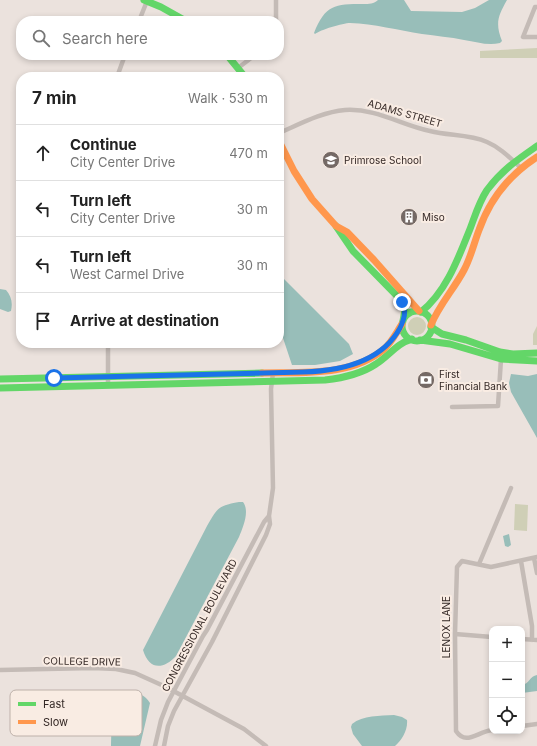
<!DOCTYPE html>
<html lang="en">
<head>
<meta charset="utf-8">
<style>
	:root { --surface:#fff; --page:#f6f6f6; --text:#222; --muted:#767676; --line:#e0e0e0 }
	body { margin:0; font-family:Inter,sans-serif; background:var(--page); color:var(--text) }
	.controls { position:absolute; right:12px; bottom:12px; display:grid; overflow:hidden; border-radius:8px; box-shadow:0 2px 6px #0003 }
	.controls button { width:36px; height:36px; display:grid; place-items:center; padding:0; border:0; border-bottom:1px solid var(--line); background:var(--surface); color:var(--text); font:20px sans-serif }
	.stop { position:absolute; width:12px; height:12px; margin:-9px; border:3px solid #1a73e8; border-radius:50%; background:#fff }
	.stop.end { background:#1a73e8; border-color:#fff; box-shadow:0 1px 4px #0008 }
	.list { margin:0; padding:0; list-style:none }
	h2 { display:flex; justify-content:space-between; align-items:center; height:52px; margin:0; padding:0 16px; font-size:17px }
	h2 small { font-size:13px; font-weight:400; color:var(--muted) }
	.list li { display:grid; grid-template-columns:26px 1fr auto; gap:12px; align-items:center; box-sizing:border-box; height:56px; padding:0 16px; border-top:1px solid var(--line) }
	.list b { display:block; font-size:15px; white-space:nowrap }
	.list p { margin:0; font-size:13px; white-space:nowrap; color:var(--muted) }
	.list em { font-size:13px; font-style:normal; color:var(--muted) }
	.icon { flex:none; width:22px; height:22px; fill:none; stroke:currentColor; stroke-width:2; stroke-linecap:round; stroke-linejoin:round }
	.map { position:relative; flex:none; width:537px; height:746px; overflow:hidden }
	.search { position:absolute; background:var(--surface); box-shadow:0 2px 6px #0003; left:16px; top:16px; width:268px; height:44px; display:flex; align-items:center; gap:10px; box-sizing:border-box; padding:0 14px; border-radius:16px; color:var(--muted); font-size:15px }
	.panel { position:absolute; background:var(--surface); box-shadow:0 2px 6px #0003; left:16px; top:72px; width:268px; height:276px; border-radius:16px }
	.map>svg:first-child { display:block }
</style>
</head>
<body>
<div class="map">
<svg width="537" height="746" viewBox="0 0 537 746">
	<rect width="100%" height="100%" fill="#ebe2dd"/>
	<!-- green -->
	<path fill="#cfcfb6" d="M537,48V58H480V51Z
		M408 326a9 9 0 1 1 18 0a9 9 0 1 1-18 0Z
		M537,326V345H533V334Z
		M515,504L528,505L527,531L514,530Z"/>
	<!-- water -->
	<path fill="#98beb9" d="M378,0H404L411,11L462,12L475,8L489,0H507C498,16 495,23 502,41L500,43C488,46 477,42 464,40C450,37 436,36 422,34C398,30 374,24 350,23C343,23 320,30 315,34L314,33C325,5 335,4 363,4C369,4 374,4 378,0Z
		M279,274L349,344L353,354L340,361L315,365H292L279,326Z
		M0,289L6,290C11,296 13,302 11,311L8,312L0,309Z
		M511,374L528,376L537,374V438L511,392L509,383Z
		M239,502H243C250,511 243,527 239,537L176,656C163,670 149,670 143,650L207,526C218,507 218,506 239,502Z
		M509,534L511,545L508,547L505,546L503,536Z
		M537,675V691L522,693V685C529,684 530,676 537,675Z
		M130,693C139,693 145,695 150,703L140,746H111C112,728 109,700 130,693Z
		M394,715L402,717L407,720C408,730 402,740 395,746H362L353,734L351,727L352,724C363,715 380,716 394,715Z"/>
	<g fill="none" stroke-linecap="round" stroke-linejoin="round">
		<!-- street -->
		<path stroke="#c4bbb6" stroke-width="4.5" d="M276,0V21
			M537,7H535L523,37H537
			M139,21L147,1
			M238,68L255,55
			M117,77L125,55
			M279,133C300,124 322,112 345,110C376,108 401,125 430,131C449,136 469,134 487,142C501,148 510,158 521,168
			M108,343V385
			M452,407L498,406L501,359
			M534,558L537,573
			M521,561L532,626V640
			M479,564L511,488
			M455,634L492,637
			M522,639L537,640
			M0,670L93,668L116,669L135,673L166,687L244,729L266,746
			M522,726L537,724
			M492,730C477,732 466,746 456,731L455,634L457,567L462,561L491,567L537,557
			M155,746L161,720L168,702L203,636L207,630L264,522L269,516
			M164,746L168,726L174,711L212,642L266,535L270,524L269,516L273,488L271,389L273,373"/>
		<!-- fast -->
		<path stroke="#63d668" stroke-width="7" d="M144,0L161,7L186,21
			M227,55L245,77
			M336,226L353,251L402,301L405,310L403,321
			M402 326a15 15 0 1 1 30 0a15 15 0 1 1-30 0Z
			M421,312C446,292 458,259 470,229C475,216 479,202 487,190C502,170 517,160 537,146
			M431,327L442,334L466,340L500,352L513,354L537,353
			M420,340L450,344L501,359L537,361
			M0,379L262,373
			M0,388L325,380C343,378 361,374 376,364C389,356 397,343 412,339"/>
		<!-- slow -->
		<path stroke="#ff974d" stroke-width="7" d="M279,141L294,171L312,199L336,226L347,232L374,260L419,311
			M431,325C439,305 454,289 464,270C471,257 474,243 479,230C490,199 509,175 537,157
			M262,373C302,372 351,377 384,349C392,342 396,333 402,324"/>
	</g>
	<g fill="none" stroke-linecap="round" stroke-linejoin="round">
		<!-- route -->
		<path stroke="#1a73e8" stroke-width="5" d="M54,378L303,372C340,371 381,363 400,328C404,320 407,310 402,302"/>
	</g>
	<!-- icons -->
	<defs>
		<symbol id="school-disc" viewBox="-11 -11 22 22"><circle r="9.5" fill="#746965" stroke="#f9ece3"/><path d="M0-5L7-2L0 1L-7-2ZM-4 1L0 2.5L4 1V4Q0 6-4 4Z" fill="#fff"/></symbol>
		<symbol id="building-disc" viewBox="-11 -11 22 22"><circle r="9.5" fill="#746965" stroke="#f9ece3"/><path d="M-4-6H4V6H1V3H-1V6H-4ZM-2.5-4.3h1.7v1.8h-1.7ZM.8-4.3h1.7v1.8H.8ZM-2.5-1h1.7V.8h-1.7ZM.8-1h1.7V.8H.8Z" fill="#fff"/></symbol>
		<symbol id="bank-disc" viewBox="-11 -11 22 22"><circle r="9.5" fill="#746965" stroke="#f9ece3"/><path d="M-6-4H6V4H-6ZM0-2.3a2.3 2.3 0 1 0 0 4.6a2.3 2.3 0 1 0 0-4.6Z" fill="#fff"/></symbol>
	</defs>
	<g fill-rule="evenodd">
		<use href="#school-disc" x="321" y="150" width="20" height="20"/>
		<use href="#building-disc" x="399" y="207" width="20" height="20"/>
		<use href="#bank-disc" x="416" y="370" width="20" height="20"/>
	</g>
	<g text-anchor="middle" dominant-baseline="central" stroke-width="4" stroke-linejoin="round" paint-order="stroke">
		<!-- street labels -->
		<g font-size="10" fill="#342825" stroke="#f9ece3">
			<text transform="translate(405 113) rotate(16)">ADAMS STREET</text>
			<text transform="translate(199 625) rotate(-62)">CONGRESSIONAL BOULEVARD</text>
			<text transform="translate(446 627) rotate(-90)">LENOX LANE</text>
			<text transform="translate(82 661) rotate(1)">COLLEGE DRIVE</text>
		</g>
		<!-- poi labels -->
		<g font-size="10" fill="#342825" stroke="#f9ece3" text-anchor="start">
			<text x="344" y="160">Primrose School</text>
			<text x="422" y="217">Miso</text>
			<text x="439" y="374">First<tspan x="439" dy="12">Financial Bank</tspan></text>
		</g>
	</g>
	<!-- legend -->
	<rect x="10" y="690" width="132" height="46" rx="6" fill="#f9ece3" stroke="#beb1aa" stroke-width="1"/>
	<rect x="18" y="702" width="18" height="4" fill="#63d668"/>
	<rect x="18" y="720" width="18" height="4" fill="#ff974d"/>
	<g font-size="11" fill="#342825">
		<text x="43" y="708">Fast</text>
		<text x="43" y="726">Slow</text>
	</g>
</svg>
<div class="controls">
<button>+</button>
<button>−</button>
<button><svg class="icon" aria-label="locate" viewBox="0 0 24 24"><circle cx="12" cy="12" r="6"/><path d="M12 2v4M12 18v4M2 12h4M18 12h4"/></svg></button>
</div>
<div class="stop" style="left:54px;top:378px"></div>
<div class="stop end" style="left:402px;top:302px"></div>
<div class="search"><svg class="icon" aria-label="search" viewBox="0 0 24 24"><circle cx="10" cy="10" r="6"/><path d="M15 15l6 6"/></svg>Search here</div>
<section class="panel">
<h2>7 min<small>Walk · 530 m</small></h2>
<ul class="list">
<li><svg class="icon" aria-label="ahead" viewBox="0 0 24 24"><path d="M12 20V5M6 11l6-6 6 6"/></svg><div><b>Continue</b><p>City Center Drive</p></div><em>470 m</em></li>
<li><svg class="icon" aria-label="left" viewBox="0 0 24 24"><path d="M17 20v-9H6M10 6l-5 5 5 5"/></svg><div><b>Turn left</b><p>City Center Drive</p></div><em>30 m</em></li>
<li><svg class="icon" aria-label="left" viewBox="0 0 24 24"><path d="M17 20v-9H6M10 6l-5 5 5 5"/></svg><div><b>Turn left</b><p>West Carmel Drive</p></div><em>30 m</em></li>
<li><svg class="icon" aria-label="arrive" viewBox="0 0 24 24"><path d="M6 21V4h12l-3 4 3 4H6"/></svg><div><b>Arrive at destination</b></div></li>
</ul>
</section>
</div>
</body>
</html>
